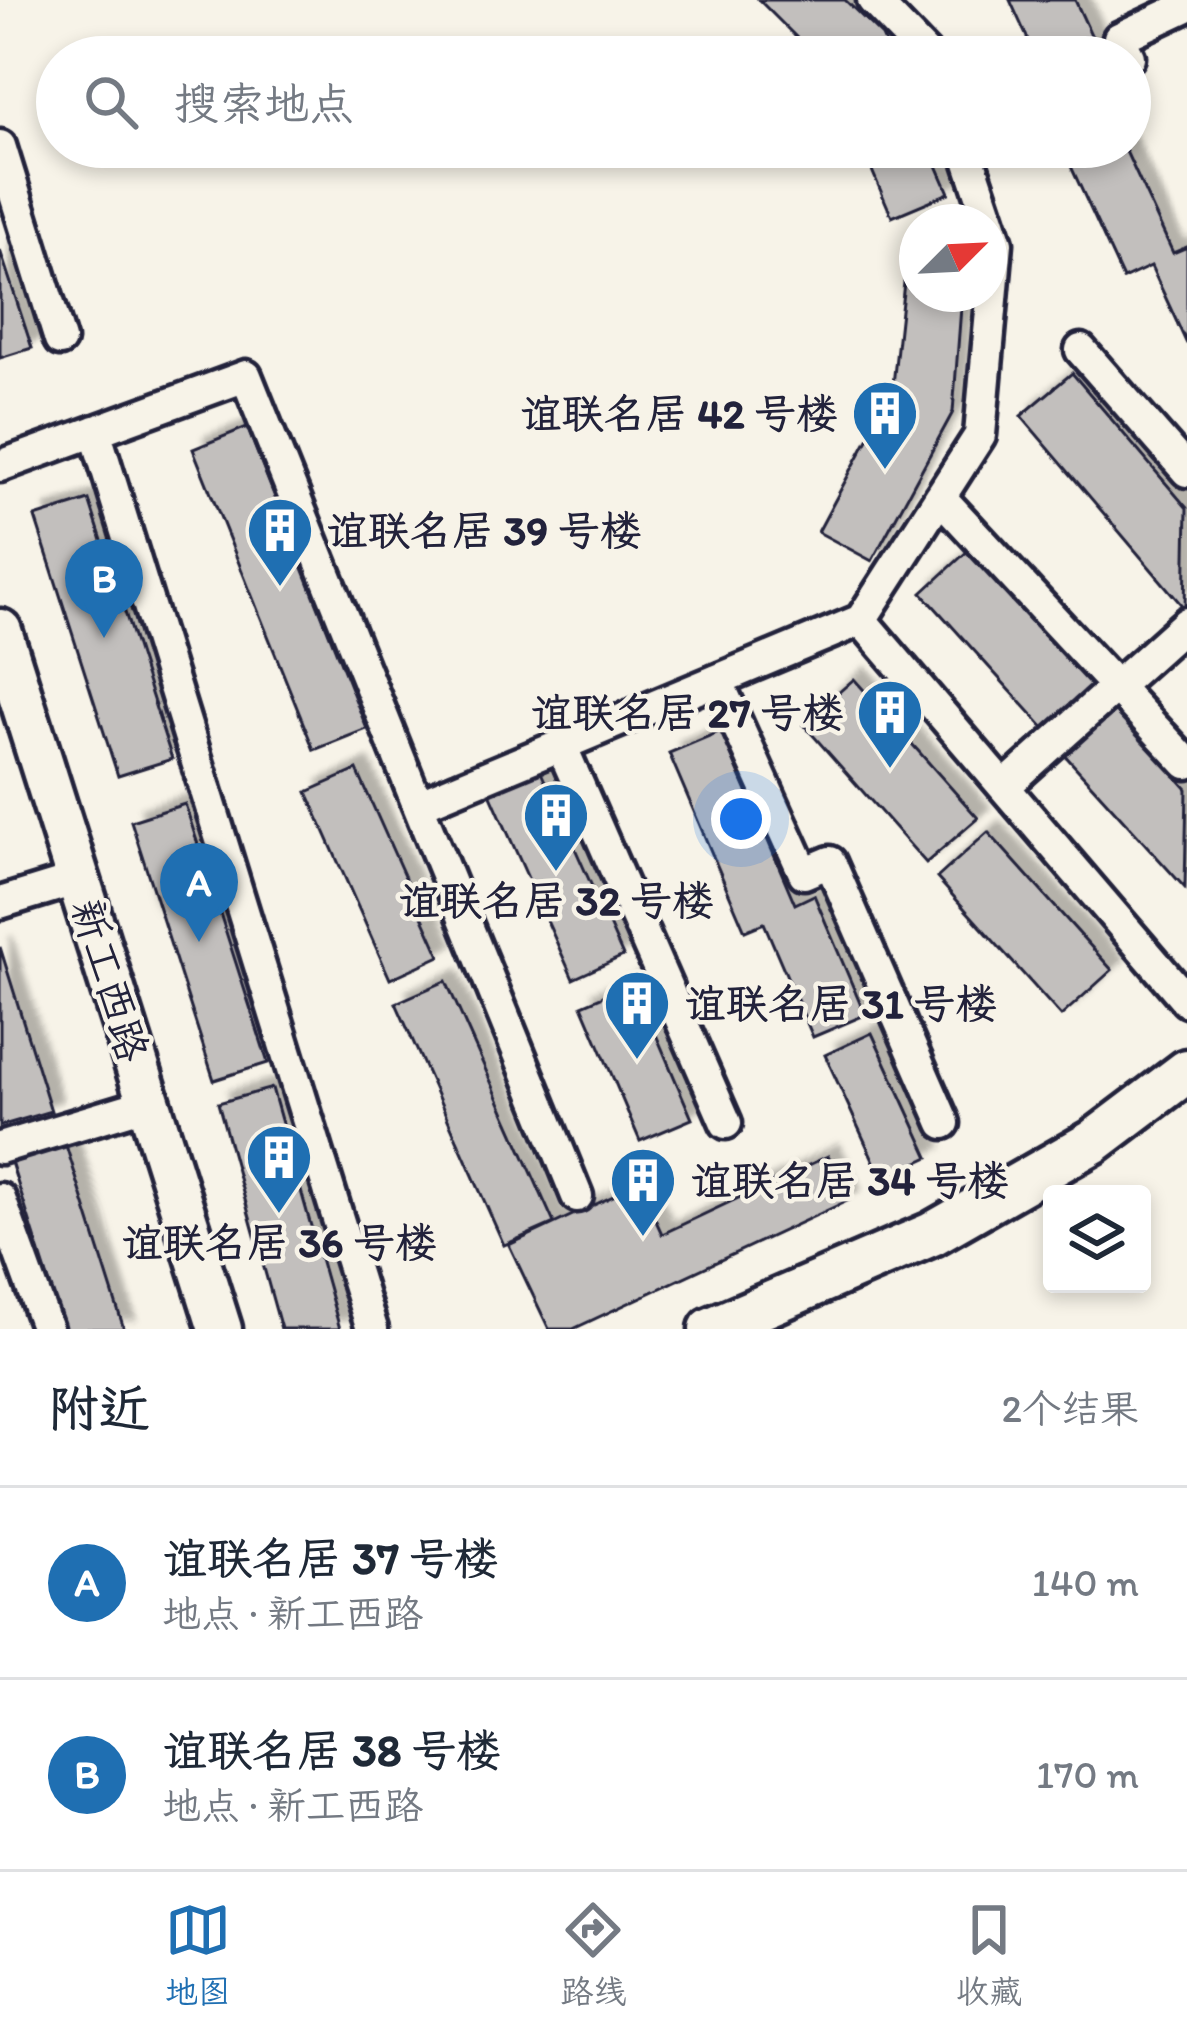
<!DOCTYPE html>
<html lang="zh">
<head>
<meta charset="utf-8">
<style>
	:root { --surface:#fff; --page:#f6f6f7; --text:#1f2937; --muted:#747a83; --line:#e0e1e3; --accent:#1f6fb2 }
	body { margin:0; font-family:Itim,"LXGW WenKai TC",sans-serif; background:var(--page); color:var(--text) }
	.controls { position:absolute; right:36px; bottom:36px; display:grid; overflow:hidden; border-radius:12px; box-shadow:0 6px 18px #0003 }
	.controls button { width:108px; height:108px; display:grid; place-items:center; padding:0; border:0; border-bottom:3px solid var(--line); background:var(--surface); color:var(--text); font:60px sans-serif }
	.compass { position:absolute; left:899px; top:204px; width:108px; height:108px; border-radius:50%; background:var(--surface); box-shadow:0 6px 18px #0003; rotate:66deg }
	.you { position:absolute; left:741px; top:819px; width:42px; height:42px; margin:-30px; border:9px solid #fff; border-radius:50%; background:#1a73e8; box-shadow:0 0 0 18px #1a73e833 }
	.badge { display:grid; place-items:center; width:78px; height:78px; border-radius:50%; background:var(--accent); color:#fff; font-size:39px; font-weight:700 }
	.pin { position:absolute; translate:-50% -99px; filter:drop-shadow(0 3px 6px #0008) }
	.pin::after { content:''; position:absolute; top:63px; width:42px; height:36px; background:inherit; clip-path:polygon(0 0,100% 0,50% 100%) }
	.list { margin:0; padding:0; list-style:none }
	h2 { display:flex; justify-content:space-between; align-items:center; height:156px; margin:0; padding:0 48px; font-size:51px }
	h2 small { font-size:39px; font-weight:400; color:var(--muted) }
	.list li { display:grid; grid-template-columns:78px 1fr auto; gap:36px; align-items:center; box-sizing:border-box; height:192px; padding:0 48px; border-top:3px solid var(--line) }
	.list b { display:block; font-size:45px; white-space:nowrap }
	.list p { margin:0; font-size:39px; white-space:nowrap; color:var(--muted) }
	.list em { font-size:39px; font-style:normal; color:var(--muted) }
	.icon { flex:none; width:66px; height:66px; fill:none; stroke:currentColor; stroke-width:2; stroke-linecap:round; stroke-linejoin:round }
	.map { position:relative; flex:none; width:1187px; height:1329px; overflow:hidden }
	.search { position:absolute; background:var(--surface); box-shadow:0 6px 18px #0003; left:36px; right:36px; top:36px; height:132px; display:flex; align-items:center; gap:30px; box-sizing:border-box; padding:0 42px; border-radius:66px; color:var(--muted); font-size:45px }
	.sheet { height:540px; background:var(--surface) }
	nav { display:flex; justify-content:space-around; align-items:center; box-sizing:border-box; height:168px; border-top:3px solid var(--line); background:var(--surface); font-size:33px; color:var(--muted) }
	nav a { display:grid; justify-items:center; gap:6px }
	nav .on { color:var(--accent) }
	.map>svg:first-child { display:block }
</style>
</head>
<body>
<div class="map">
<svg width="1187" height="1329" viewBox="0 0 1187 1329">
	<defs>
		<filter id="shadow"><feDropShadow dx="11" dy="-11" stdDeviation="3" flood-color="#0004"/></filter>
	</defs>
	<rect width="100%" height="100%" fill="#f7f3e8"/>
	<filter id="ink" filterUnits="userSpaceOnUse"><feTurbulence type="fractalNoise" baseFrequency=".00833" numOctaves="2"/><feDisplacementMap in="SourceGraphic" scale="24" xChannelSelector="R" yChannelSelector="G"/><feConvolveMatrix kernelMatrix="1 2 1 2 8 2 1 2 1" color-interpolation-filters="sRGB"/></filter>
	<g filter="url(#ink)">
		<!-- building -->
		<path fill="#c2bfbd" stroke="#22223b" stroke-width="3" filter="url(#shadow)" d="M759,0H845L882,36L891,57H816Z
			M1010,0H1075L1099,52L1088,57H1036Z
			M862,147H929L949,193L892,217Z
			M1062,147H1124L1173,253L1187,247V344L1151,266L1123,279Z
			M0,250L32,348L0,358Z
			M917,271V294H962L953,412L872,561L818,532L892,394L905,273Z
			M1072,373L1187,508L1185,609L1021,416Z
			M247,427L367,729L314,750L193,449Z
			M89,500L172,759L118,776L35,517Z
			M972,547L1097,684L1046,730L922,593Z
			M854,679L978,818L926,863L803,724Z
			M1112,705L1187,789L1185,888L1061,751Z
			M721,731L795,904L814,895L865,1015L813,1037L764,923L745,931L669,753Z
			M357,770L440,956L390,979L307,792Z
			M540,770L623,956L573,979L490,793Z
			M185,804L268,1063L214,1080L131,821Z
			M988,832L1112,970L1061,1016L937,878Z
			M0,947L51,1111L0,1126Z
			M446,981L554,1223L504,1245L396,1003Z
			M634,983L692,1119L640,1141L582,1005Z
			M872,1033L929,1157L882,1179L825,1055Z
			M272,1088L340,1329H281L218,1103Z
			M64,1139L124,1329H64L9,1156Z
			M828,1156L849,1200L573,1329H549L509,1245L639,1184L662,1234Z"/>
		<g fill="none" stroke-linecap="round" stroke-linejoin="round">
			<defs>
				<path id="street" d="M873,0L928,57
					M1129,57L1119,38L1187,6
					M0,146L60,340
					M965,147L997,243L980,435L861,620L1187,1001
					M1081,350L1187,471
					M95,431L372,1329
					M0,466L246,376L418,805L861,620
					M940,497L1187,763
					M717,680L804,873L830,862L944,1123
					M561,745L726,1123
					M1004,787L1187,623
					M418,805L577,1196
					M0,903L78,879
					M0,1148L149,1103
					M0,1199L47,1329"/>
				<path id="secondary" d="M0,631L220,1329
					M711,1329L932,1234L1093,1142L1187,1071"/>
			</defs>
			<!-- street casing -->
			<use href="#street" stroke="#22223b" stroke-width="39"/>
			<!-- secondary casing -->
			<use href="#secondary" stroke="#22223b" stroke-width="51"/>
			<!-- street -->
			<use href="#street" stroke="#f7f3e8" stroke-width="30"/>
			<!-- secondary -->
			<use href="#secondary" stroke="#f7f3e8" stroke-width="42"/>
		</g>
	</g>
	<!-- icons -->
	<defs>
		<symbol id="building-pin" viewBox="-11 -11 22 30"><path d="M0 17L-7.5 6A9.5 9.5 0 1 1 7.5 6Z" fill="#1f6fb2" stroke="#f7f3e8"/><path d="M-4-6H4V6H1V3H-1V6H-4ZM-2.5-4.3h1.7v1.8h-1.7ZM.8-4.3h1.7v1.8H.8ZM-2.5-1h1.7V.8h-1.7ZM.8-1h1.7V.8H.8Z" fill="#fff"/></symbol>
	</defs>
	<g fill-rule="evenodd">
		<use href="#building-pin" x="847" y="375" width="76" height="104"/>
		<use href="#building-pin" x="242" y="492" width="76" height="104"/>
		<use href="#building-pin" x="852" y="674" width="76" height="104"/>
		<use href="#building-pin" x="518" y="777" width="76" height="104"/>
		<use href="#building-pin" x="599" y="965" width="76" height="104"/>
		<use href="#building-pin" x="241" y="1119" width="76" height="104"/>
		<use href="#building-pin" x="605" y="1142" width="76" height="104"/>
	</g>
	<g text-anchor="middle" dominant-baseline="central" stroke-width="9" stroke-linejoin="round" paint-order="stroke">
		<!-- poi labels -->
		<g font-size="42" font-weight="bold" fill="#22223b" stroke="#f7f3e8" text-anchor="start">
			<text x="838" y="413" text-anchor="end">谊联名居 42 号楼</text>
			<text x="326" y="530">谊联名居 39 号楼</text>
			<text x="844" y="712" text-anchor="end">谊联名居 27 号楼</text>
			<text x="556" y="900" text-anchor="middle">谊联名居 32 号楼</text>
			<text x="684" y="1003">谊联名居 31 号楼</text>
			<text x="690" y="1180">谊联名居 34 号楼</text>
			<text x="279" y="1242" text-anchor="middle">谊联名居 36 号楼</text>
		</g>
		<!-- street labels -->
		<g font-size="42" fill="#22223b" stroke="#f7f3e8">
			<text transform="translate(110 980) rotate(73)">新工西路</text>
		</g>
	</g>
</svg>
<div class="controls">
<button><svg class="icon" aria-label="layers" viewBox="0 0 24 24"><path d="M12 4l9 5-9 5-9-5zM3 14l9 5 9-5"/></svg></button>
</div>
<svg class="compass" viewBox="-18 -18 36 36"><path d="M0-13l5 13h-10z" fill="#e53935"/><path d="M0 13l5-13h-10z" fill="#747a83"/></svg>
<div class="you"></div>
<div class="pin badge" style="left:199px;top:942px">A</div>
<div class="pin badge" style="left:104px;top:638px">B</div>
<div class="search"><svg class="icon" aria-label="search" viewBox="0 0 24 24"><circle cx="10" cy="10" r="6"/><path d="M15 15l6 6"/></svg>搜索地点</div>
</div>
<section class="sheet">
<h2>附近<small>2个结果</small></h2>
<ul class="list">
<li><span class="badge">A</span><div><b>谊联名居 37 号楼</b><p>地点 · 新工西路</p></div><em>140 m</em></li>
<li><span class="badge">B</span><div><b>谊联名居 38 号楼</b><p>地点 · 新工西路</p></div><em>170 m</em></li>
</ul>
</section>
<nav>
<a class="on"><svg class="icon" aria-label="map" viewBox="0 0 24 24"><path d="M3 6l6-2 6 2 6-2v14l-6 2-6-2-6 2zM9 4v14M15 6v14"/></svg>地图</a>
<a><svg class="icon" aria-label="directions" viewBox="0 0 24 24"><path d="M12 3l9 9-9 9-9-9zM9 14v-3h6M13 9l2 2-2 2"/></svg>路线</a>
<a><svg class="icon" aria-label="saved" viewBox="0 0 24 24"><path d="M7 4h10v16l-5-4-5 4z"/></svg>收藏</a>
</nav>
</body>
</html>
